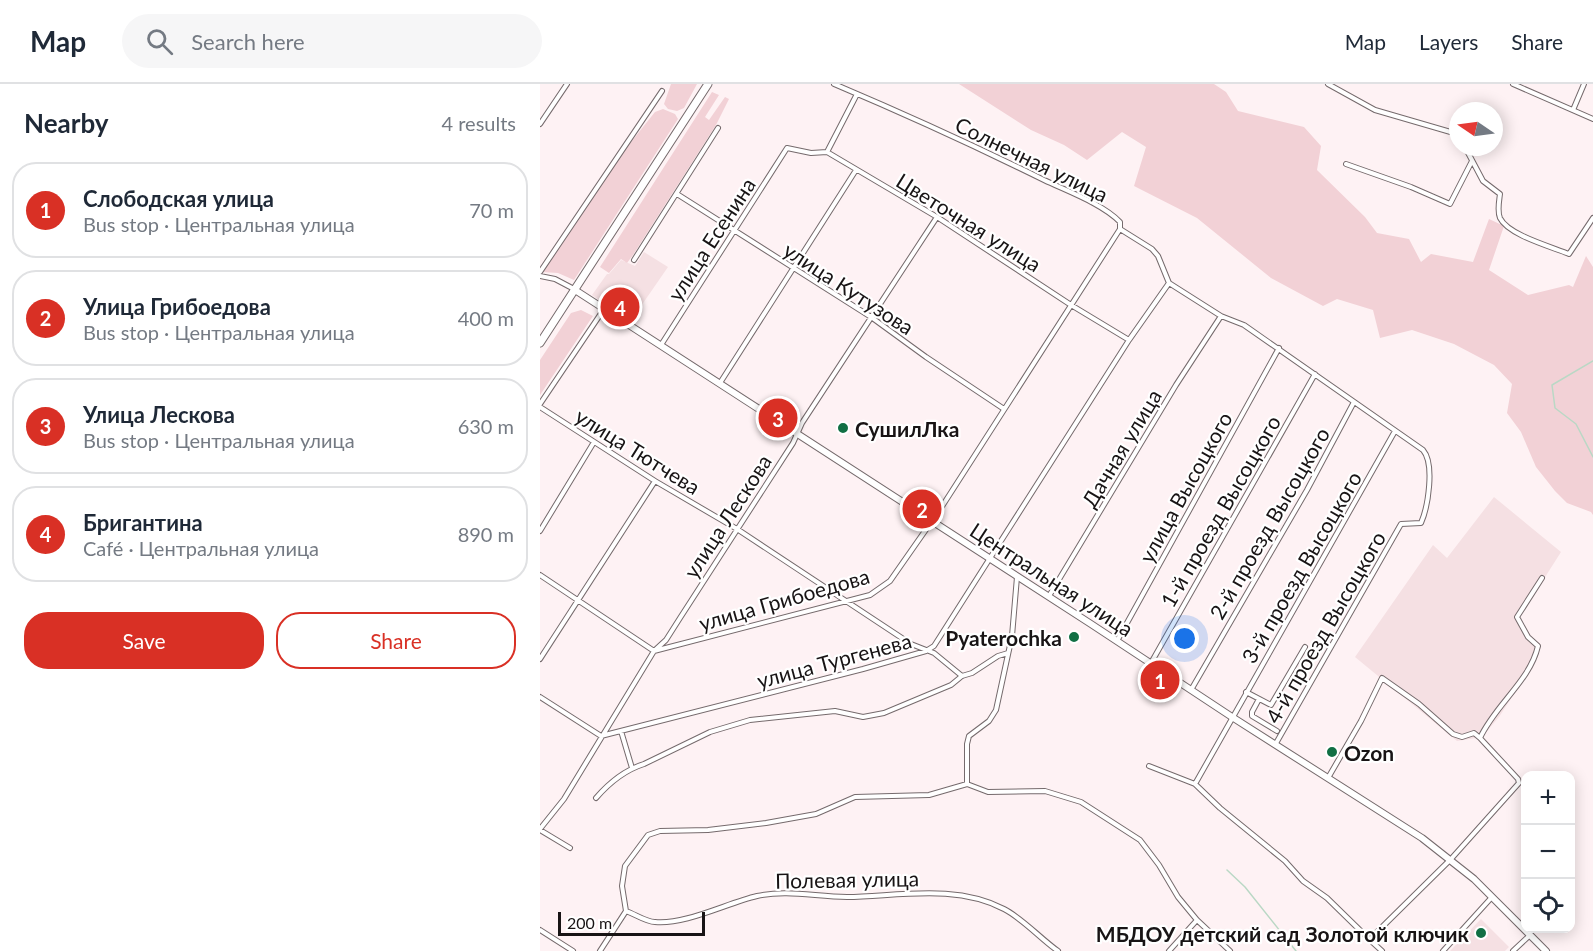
<!DOCTYPE html>
<html lang="en">
<head>
<meta charset="utf-8">
<style>
	:root { --surface:#fff; --page:#f6f6f7; --text:#1f2937; --muted:#747a83; --line:#e0e1e3; --accent:#d93025 }
	body { margin:0; font-family:Lato,sans-serif; background:var(--page); color:var(--text) }
	.controls { position:absolute; right:18px; bottom:18px; display:grid; overflow:hidden; border-radius:12px; box-shadow:0 3px 15px #0003 }
	.controls button { width:54px; height:54px; display:grid; place-items:center; padding:0; border:0; border-bottom:2px solid var(--line); background:var(--surface); color:var(--text); font:30px sans-serif }
	.compass { position:absolute; left:909px; top:18px; width:54px; height:54px; border-radius:50%; background:var(--surface); box-shadow:0 3px 15px #0003; rotate:283deg }
	.scale { position:absolute; left:18px; bottom:15px; width:147px; box-sizing:border-box; padding-left:6px; border:3px solid #181415; border-top:0; font-size:16px; line-height:21px; white-space:nowrap; color:#181415; -webkit-text-stroke:4px #fff; paint-order:stroke }
	.you { position:absolute; left:645px; top:555px; width:21px; height:21px; margin:-15px; border:4px solid #fff; border-radius:50%; background:#1a73e8; box-shadow:0 0 0 9px #1a73e833 }
	.badge { display:grid; place-items:center; width:39px; height:39px; border-radius:50%; background:var(--accent); color:#fff; font-size:20px; font-weight:700 }
	.pin { position:absolute; translate:-50% -50%; border:3px solid #fff; box-shadow:0 2px 6px #0006 }
	.list { margin:0; padding:0; list-style:none }
	h2 { display:flex; justify-content:space-between; align-items:center; height:78px; margin:0; padding:0 24px; font-size:26px }
	h2 small { font-size:20px; font-weight:400; color:var(--muted) }
	.list li { display:grid; grid-template-columns:39px 1fr auto; gap:18px; align-items:center; box-sizing:border-box; height:96px; margin:0 12px 12px; padding:0 12px; border:2px solid var(--line); border-radius:24px }
	.list b { display:block; font-size:22px; white-space:nowrap }
	.list p { margin:0; font-size:20px; white-space:nowrap; color:var(--muted) }
	.list em { font-size:20px; font-style:normal; color:var(--muted) }
	.actions { display:flex; gap:12px; padding:18px 24px }
	.actions a { flex:1; padding:14px 0; border:2px solid var(--accent); border-radius:24px; text-align:center; font-size:21px; color:var(--accent) }
	.actions .main { background:var(--accent); color:#fff }
	.icon { flex:none; width:33px; height:33px; fill:none; stroke:currentColor; stroke-width:2; stroke-linecap:round; stroke-linejoin:round }
	.map { position:relative; flex:none; width:1053px; height:867px; overflow:hidden }
	header { display:flex; align-items:center; gap:36px; box-sizing:border-box; height:84px; padding:0 30px; background:var(--surface); border-bottom:2px solid var(--line) }
	header strong { font-size:28px }
	nav { display:flex; gap:33px; margin-inline-start:auto; font-size:21px }
	.search { width:420px; height:54px; background:var(--page); display:flex; align-items:center; gap:15px; box-sizing:border-box; padding:0 21px; border-radius:33px; color:var(--muted); font-size:22px }
	main { display:flex }
	aside { flex:1; background:var(--surface) }
	.map>svg:first-child { display:block }
</style>
</head>
<body>
<header>
<strong>Map</strong>
<div class="search"><svg class="icon" aria-label="search" viewBox="0 0 24 24"><circle cx="10" cy="10" r="6"/><path d="M15 15l6 6"/></svg>Search here</div>
<nav><a>Map</a><a>Layers</a><a>Share</a></nav>
</header>
<main>
<aside>
<h2>Nearby<small>4 results</small></h2>
<ul class="list">
<li><span class="badge">1</span><div><b>Слободская улица</b><p>Bus stop · Центральная улица</p></div><em>70 m</em></li>
<li><span class="badge">2</span><div><b>Улица Грибоедова</b><p>Bus stop · Центральная улица</p></div><em>400 m</em></li>
<li><span class="badge">3</span><div><b>Улица Лескова</b><p>Bus stop · Центральная улица</p></div><em>630 m</em></li>
<li><span class="badge">4</span><div><b>Бригантина</b><p>Café · Центральная улица</p></div><em>890 m</em></li>
</ul>
<div class="actions"><a class="main">Save</a><a>Share</a></div>
</aside>
<div class="map">
<svg width="1053" height="867" viewBox="0 0 1053 867">
	<rect width="100%" height="100%" fill="#fef2f4"/>
	<!-- built -->
	<path fill="#f5e0e3" d="M104,168L128,183L90,238L52,211L67,190H69L81,176L95,182Z
		M954,413L1021,468L979,534L998,562V573L959,633L942,653L917,657L815,573L893,461L907,474Z
		M941,835L969,863L965,867H910Z"/>
	<!-- green -->
	<path fill="#f2d1d6" d="M131,0H157L144,24L137,27L128,25L124,20Z
		M419,0H674L686,8L698,27L764,43L781,62L777,86L825,133L837,149L869,155L881,178L891,170L933,178L949,135L964,142L949,186L988,211L1029,201L1033,203L1046,172L1053,183V431L1051,428L1027,419L1015,407L996,383L981,348L967,329L972,300L954,281L914,260L872,246L840,254L833,226L797,215L783,222L731,194L657,134L594,102L606,63L582,48L547,76L524,61L491,46Z
		M172,8L179,11L165,33L169,36L185,13L189,15L176,41L93,171L87,179L81,175L69,189L60,183Z
		M123,25L135,30L138,35L34,196L18,189L2,188L83,68L115,28Z
		M41,226L53,232L0,311V276L31,229Z"/>
	<g fill="none" stroke-linecap="round" stroke-linejoin="round">
		<!-- stream -->
		<path stroke="#bad8c5" stroke-width="1.5" d="M1053,277L1012,301L1015,324L1036,340L1053,373
			M687,786L705,803L756,867"/>
		<defs>
			<path id="street" d="M294,0C365,30 435,62 504,96C527,107 563,120 580,138V145L612,165L618,172L629,199L681,232L704,241L883,366C895,380 888,423 881,439L861,440L735,661
				M788,0L835,26L914,49L918,54
				M973,0L1053,35
				M1033,26L1044,0
				M0,40L27,0
				M925,63L943,97L960,110C959,118 957,127 960,134C968,151 1012,163 1029,170L1053,134
				M287,68L317,10
				M806,80L871,103L910,120L932,77
				M137,110L331,233L386,273L464,325
				M94,176L178,44
				M0,188L122,7
				M0,192L15,195L34,205
				M121,261L247,64L271,69L287,68L397,133L531,221L589,256
				M180,299L316,86
				M0,320L64,225
				M0,323L115,397L197,445L371,560L394,569L422,592
				M0,447L54,358
				M0,491L114,567L330,511L350,497L401,424L580,145
				M509,512L636,301L681,232
				M577,557L739,264
				M0,575L115,397
				M611,579L775,290
				M651,606L767,406L814,318
				M706,608L731,621L765,563
				M0,613L61,652L323,585L386,567L394,562L589,256L629,199
				M719,615L712,628V632L737,647
				M81,647L92,684
				M609,682L655,700L680,724L745,777L763,797L787,814L830,856
				M788,694L821,637L842,594L879,620L913,650L922,653L934,649L940,654
				M427,700L448,708L505,707L541,718L600,756L619,781L638,813L657,836L690,867
				M655,700L855,347
				M56,714C69,699 85,686 104,680L170,648L210,636L295,627L323,633L344,629L411,601L422,592L432,589L458,572L468,569
				M0,745L24,715L114,567L126,556L140,534L253,359L262,339L397,133
				M0,746L30,764
				M86,827L82,802L85,782L108,751L120,747L168,746L226,739L276,730L315,713L389,711L427,700V660L429,652L449,637L456,626L472,552L477,493
				M86,827C95,830 106,838 115,838C145,841 187,819 217,812C248,805 276,813 307,813C360,812 416,800 464,825C482,834 501,855 518,867
				M0,846L33,867
				M60,867L86,827
				M629,867L657,836
				M842,867L830,856L835,850L911,775L979,699L978,695L940,654C955,621 990,597 998,562L988,553L977,533L1002,494
				M903,867L952,813
				M973,867L990,851"/>
			<path id="secondary" d="M35,206L551,540L692,633L882,754L934,795L1006,867"/>
			<path id="primary" d="M0,259L168,0"/>
		</defs>
		<!-- street casing -->
		<use href="#street" stroke="#756a6c" stroke-width="6"/>
		<!-- secondary casing -->
		<use href="#secondary" stroke="#756a6c" stroke-width="8"/>
		<!-- primary casing -->
		<use href="#primary" stroke="#756a6c" stroke-width="9"/>
		<!-- street -->
		<use href="#street" stroke="#fff" stroke-width="4"/>
		<!-- secondary -->
		<use href="#secondary" stroke="#fff" stroke-width="6"/>
		<!-- primary -->
		<use href="#primary" stroke="#fff" stroke-width="7"/>
	</g>
	<!-- markers -->
	<g fill="#116f44" stroke="#fff" stroke-width="2">
		<circle cx="303" cy="344" r="6"/>
		<circle cx="534" cy="553" r="6"/>
		<circle cx="792" cy="668" r="6"/>
		<circle cx="941" cy="849" r="6"/>
	</g>
	<g text-anchor="middle" dominant-baseline="central" stroke-width="4.5" stroke-linejoin="round" paint-order="stroke">
		<!-- street labels -->
		<g font-size="21" fill="#181415" stroke="#fff">
			<text transform="translate(492 75) rotate(26)">Солнечная улица</text>
			<text transform="translate(429 138) rotate(32)">Цветочная улица</text>
			<text transform="translate(171 155) rotate(-57)">улица Есенина</text>
			<text transform="translate(309 204) rotate(33)">улица Кутузова</text>
			<text transform="translate(581 364) rotate(-59)">Дачная улица</text>
			<text transform="translate(98 367) rotate(32)">улица Тютчева</text>
			<text transform="translate(645 403) rotate(-61)">улица Высоцкого</text>
			<text transform="translate(680 427) rotate(-60)">1-й проезд Высоцкого</text>
			<text transform="translate(187 432) rotate(-57)">улица Лескова</text>
			<text transform="translate(729 439) rotate(-60)">2-й проезд Высоцкого</text>
			<text transform="translate(761 483) rotate(-60)">3-й проезд Высоцкого</text>
			<text transform="translate(512 495) rotate(33)">Центральная улица</text>
			<text transform="translate(244 515) rotate(-16)">улица Грибоедова</text>
			<text transform="translate(785 543) rotate(-60)">4-й проезд Высоцкого</text>
			<text transform="translate(294 576) rotate(-15)">улица Тургенева</text>
			<text transform="translate(307 795) rotate(-1)">Полевая улица</text>
		</g>
		<!-- poi labels -->
		<g font-size="21" font-weight="bold" fill="#181415" stroke="#fff" text-anchor="start">
			<text x="315" y="344">СушилЛка</text>
			<text x="522" y="553" text-anchor="end">Pyaterochka</text>
			<text x="804" y="668">Ozon</text>
			<text x="929" y="849" text-anchor="end">МБДОУ детский сад Золотой ключик</text>
		</g>
	</g>
</svg>
<div class="controls">
<button>+</button>
<button>−</button>
<button><svg class="icon" aria-label="locate" viewBox="0 0 24 24"><circle cx="12" cy="12" r="6"/><path d="M12 2v4M12 18v4M2 12h4M18 12h4"/></svg></button>
</div>
<svg class="compass" viewBox="-18 -18 36 36"><path d="M0-13l5 13h-10z" fill="#e53935"/><path d="M0 13l5-13h-10z" fill="#747a83"/></svg>
<div class="scale">200 m</div>
<div class="you"></div>
<div class="pin badge" style="left:620px;top:596px">1</div>
<div class="pin badge" style="left:382px;top:425px">2</div>
<div class="pin badge" style="left:238px;top:334px">3</div>
<div class="pin badge" style="left:80px;top:223px">4</div>
</div>
</main>
</body>
</html>
